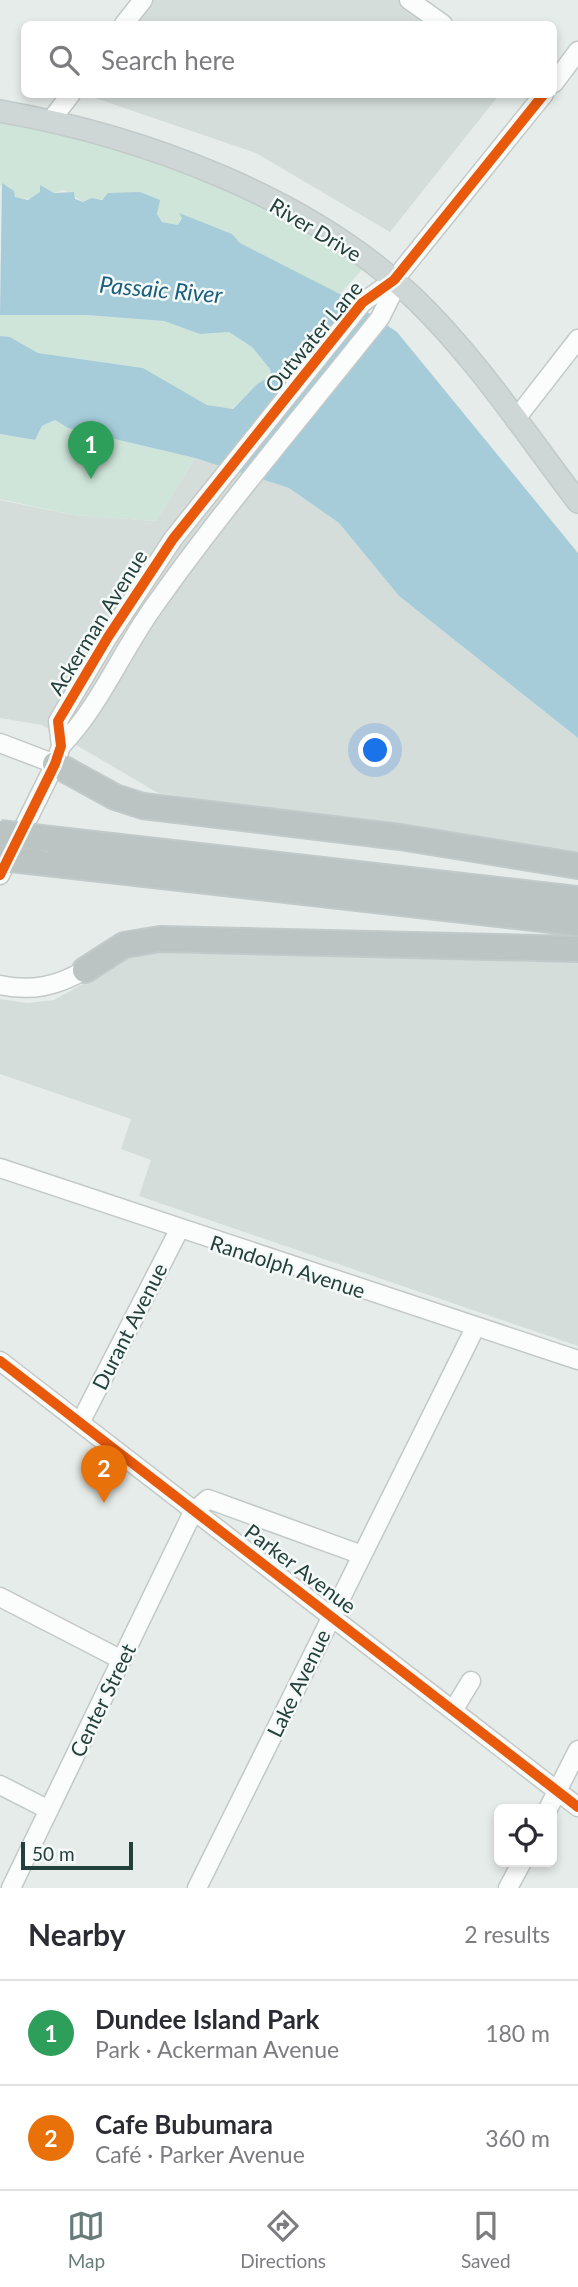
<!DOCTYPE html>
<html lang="en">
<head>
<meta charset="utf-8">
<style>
	:root { --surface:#fff; --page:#f2f2f3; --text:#2b2b33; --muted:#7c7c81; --line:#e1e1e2; --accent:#677c79 }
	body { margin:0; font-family:Lato,sans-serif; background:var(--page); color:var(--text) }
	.controls { position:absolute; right:21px; bottom:21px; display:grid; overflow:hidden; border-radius:10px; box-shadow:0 4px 10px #0003 }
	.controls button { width:63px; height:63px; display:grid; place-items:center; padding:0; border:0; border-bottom:2px solid var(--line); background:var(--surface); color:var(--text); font:35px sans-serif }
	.scale { position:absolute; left:21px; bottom:18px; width:112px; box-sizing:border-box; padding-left:7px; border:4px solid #23403c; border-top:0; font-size:19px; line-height:24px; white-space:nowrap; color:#23403c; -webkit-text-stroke:5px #f5faf8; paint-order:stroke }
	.you { position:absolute; left:376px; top:751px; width:24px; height:24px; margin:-18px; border:5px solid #fff; border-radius:50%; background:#1a73e8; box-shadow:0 0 0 10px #1a73e833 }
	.badge { display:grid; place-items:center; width:46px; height:46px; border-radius:50%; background:var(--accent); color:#fff; font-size:23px; font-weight:700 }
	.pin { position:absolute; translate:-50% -58px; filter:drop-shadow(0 2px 4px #0008) }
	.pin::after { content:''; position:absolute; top:37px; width:24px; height:21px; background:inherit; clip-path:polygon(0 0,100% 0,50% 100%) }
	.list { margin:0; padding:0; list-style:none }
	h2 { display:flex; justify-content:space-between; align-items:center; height:91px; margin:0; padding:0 28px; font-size:30px }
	h2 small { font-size:23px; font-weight:400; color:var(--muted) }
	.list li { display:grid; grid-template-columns:46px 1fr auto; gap:21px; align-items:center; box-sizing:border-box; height:105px; padding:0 28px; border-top:2px solid var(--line) }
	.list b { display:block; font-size:26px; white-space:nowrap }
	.list p { margin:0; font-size:23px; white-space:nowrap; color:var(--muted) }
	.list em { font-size:23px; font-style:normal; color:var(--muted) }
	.icon { flex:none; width:38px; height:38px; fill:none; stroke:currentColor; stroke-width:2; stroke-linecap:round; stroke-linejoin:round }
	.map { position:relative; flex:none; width:578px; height:1888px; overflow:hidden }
	.search { position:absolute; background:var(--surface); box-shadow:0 4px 10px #0003; left:21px; right:21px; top:21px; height:77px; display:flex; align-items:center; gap:18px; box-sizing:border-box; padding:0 24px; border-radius:10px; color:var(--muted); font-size:26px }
	.sheet { height:301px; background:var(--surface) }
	nav { display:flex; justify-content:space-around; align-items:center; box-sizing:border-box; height:98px; border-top:2px solid var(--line); background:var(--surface); font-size:19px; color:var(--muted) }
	nav a { display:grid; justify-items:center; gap:4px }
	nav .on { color:var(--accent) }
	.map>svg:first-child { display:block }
</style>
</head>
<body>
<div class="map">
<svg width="578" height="1888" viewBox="0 0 578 1888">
	<rect width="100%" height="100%" fill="#e6ecea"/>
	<!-- built -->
	<path fill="#d4ddda" d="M148,0H420L451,24H130Z
		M86,95L499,94V95L390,232L256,153Z
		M195,458L289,488L339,523L399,596L578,738V855L158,793L42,725L0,718V500L73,515L156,521Z
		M167,951L578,962V1346L139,1196L151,1160L121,1149L131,1119L0,1074V999L27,1003L54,1000L133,956Z"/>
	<!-- green -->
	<path fill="#cfe5d9" d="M0,113L217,175L370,261L340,294L240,243L232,234L182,217L178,225L162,222L157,214L158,204L140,192L83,202L64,190L54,193L40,186V192L33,199L15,198L2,183L0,187Z
		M0,315H86L164,321L200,334L229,332L252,347L270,369L271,377L257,384L232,409L207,405L143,368L38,353L10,337L0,336Z
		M55,420L68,428L195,458L156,521L73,515L0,499V434L35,440L42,426Z
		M368,469L385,492L372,498L357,495L361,474Z"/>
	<!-- water -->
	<path fill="#a6ccda" d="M2,183L14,191L15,197L28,200L40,192V185L54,193L74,192L75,199L83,202L92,198L102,200L108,193L140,192L160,200L157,214L162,222L178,225L182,218L179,213L232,234L240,243L340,294L397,332L578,553V738L399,596L339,523L289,488L195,458L68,428L55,420L42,426L35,440L0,434V336L10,337L38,353L143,368L207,405L233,409L257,384L271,376L270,369L252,347L229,332L200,334L164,321L86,315H0Z"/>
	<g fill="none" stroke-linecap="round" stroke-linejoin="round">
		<defs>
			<path id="minor" d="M409,0L443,24
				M124,24L143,0
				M554,83L578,51
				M51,120L71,94
				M515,420L578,339
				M0,743L55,764
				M61,746C99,707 121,653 152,609C223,508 304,414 380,318L392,294L394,280
				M0,875L55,764L61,746L58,721L108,637L173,539L362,303L394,280L544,94
				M0,985C32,992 57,986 85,970
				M0,1168L578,1360
				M0,1361L578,1807
				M80,1423L179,1230
				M0,1597L122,1660
				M454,1709L471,1681
				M0,1785L49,1810
				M548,1809L578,1750
				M11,1888L193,1512L208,1499L362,1555
				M197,1888L475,1328
				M508,1888L522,1862"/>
			<path id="major" d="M0,111C143,136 308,197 415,299C477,359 526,434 578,502"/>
			<path id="highway" d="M55,764L115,797L143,806L400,837L578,866
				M50,839L578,899
				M38,862L578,923
				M85,970L124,945L160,939L578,949"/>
		</defs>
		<!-- minor casing -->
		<use href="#minor" stroke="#c3c9c7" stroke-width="21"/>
		<!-- major casing -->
		<use href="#major" stroke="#c2cac9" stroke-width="24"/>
		<!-- highway casing -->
		<use href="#highway" stroke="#c2cac9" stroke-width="28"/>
		<!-- minor -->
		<use href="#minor" stroke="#fbfcfc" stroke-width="18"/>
		<!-- major -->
		<use href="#major" stroke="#cfd7d6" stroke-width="21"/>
		<!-- highway -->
		<use href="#highway" stroke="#bbc3c3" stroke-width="24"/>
		<defs>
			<path id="highway-bridge" d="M0,833L50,839
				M0,858L38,862"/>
		</defs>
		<!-- highway-bridge casing -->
		<use href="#highway-bridge" stroke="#c2cac9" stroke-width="28" stroke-linecap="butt"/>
		<!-- highway-bridge -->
		<use href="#highway-bridge" stroke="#bbc3c3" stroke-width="24"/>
		<defs>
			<path id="cycleway" d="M0,875L55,764L61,746L58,721L108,637L173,539L362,303L394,280L544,94
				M0,1361L578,1807"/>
		</defs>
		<!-- cycleway casing -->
		<use href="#cycleway" stroke="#f5faf8" stroke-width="15"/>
		<!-- cycleway -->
		<use href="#cycleway" stroke="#e8590c" stroke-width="10"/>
	</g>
	<g text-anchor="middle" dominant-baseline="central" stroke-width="5" stroke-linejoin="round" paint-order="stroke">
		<!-- street labels -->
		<g font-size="21" fill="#23403c" stroke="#f5faf8">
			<text transform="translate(316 229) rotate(31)">River Drive</text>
			<text transform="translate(313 336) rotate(-50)">Outwater Lane</text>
			<text transform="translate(97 622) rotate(-58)">Ackerman Avenue</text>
			<text transform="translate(288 1266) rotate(18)">Randolph Avenue</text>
			<text transform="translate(129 1326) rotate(-63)">Durant Avenue</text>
			<text transform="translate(301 1568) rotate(37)">Parker Avenue</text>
			<text transform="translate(298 1683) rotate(-64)">Lake Avenue</text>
			<text transform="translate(102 1700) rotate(-64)">Center Street</text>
		</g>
		<!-- water labels -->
		<g font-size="23" font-style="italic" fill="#1b5f7d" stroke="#f5faf8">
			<text transform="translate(161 289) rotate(5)">Passaic River</text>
		</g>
	</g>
</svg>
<div class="controls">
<button><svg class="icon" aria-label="locate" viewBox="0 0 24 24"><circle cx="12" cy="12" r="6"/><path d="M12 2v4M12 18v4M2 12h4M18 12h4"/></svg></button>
</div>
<div class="scale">50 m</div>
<div class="you"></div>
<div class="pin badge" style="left:91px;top:479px;background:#2e9e5b">1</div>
<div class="pin badge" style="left:104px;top:1503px;background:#e8710a">2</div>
<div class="search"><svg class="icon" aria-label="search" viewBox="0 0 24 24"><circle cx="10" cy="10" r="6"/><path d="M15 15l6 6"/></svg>Search here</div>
</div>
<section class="sheet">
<h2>Nearby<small>2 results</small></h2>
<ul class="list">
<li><span class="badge" style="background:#2e9e5b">1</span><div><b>Dundee Island Park</b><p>Park · Ackerman Avenue</p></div><em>180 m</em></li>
<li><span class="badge" style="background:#e8710a">2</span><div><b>Cafe Bubumara</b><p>Café · Parker Avenue</p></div><em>360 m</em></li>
</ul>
</section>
<nav>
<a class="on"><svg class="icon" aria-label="map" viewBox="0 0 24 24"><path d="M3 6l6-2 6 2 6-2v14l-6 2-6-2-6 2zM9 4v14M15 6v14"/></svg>Map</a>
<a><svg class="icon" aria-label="directions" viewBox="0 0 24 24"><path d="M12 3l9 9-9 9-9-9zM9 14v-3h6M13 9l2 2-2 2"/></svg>Directions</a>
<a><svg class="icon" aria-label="saved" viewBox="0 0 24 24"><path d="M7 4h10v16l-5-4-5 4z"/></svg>Saved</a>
</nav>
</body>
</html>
